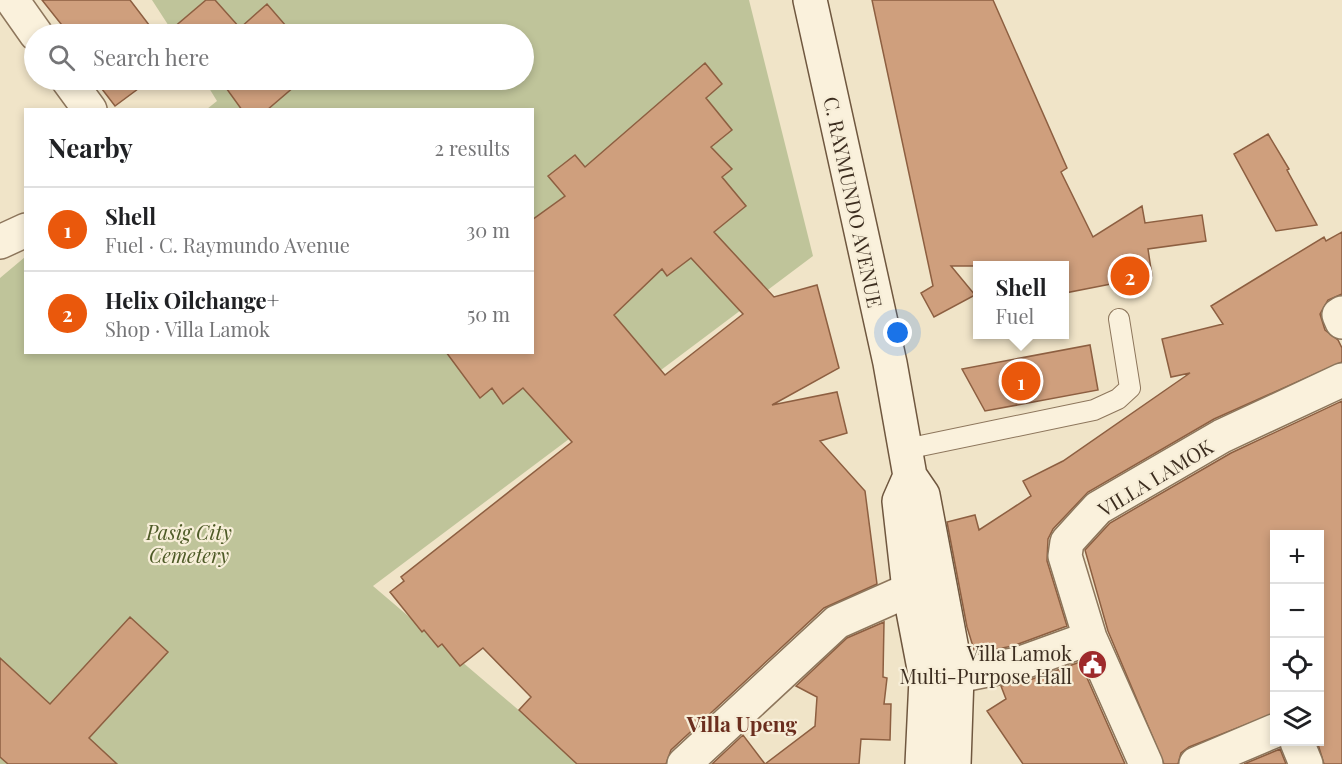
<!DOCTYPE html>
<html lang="en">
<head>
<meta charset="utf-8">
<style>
	:root { --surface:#fff; --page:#f2f2f2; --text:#202124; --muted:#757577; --line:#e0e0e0; --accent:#ea580c }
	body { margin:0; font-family:"Playfair Display",serif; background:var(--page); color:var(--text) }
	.controls { position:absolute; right:18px; bottom:18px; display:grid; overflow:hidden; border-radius:0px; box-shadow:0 3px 9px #0003 }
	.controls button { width:54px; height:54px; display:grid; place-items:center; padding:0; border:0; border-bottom:2px solid var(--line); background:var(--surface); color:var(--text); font:30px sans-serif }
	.you { position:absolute; left:898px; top:333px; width:21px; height:21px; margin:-15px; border:4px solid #fff; border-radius:50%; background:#1a73e8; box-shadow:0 0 0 9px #1a73e833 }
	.badge { display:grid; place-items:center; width:39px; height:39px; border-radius:50%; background:var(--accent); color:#fff; font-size:20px; font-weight:700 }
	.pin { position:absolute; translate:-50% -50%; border:3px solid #fff; box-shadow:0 2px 6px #0006 }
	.popup { position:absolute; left:973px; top:261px; width:96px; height:78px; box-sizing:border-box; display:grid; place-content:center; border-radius:0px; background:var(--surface); filter:drop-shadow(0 2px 4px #0005); font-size:20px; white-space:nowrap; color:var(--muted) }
	.popup b { font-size:22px; color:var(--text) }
	.popup::after { content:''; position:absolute; left:50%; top:100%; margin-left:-12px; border:12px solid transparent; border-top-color:var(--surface) }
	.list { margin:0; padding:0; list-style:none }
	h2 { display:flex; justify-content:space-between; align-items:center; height:78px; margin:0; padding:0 24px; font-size:26px }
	h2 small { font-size:20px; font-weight:400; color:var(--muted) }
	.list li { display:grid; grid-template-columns:39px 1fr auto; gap:18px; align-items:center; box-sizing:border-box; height:84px; padding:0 24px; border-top:2px solid var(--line) }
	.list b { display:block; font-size:22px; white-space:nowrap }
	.list p { margin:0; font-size:20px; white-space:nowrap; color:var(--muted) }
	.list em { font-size:20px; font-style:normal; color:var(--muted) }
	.icon { flex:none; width:33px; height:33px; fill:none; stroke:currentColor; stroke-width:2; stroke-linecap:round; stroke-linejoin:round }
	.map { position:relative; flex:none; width:1342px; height:764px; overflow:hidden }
	.search { position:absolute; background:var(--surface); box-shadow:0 3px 9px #0003; left:24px; top:24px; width:510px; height:66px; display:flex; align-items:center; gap:15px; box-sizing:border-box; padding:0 21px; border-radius:33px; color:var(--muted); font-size:22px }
	.panel { position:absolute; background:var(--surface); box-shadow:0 3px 9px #0003; left:24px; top:108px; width:510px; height:246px; border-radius:0px }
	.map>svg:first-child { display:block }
</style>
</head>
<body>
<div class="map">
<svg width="1342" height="764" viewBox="0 0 1342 764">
	<rect width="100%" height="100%" fill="#f0e4c8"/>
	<!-- cemetery -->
	<path fill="#bfc49a" d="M152,0H749L813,256L373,586L582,764H0V278L25,257L26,352H532V110L207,109L217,101L204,80H524V34H174Z"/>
	<!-- building -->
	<path fill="#cf9f7d" stroke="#8d5f41" stroke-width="1.5" fill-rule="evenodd" d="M42,0H130L156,34H69Z
		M206,0H215L240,28L267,4L293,34H166Z
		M872,0H993L1067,168L1061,172L1093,237L1142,206L1145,223L1202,215L1206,241L1148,249L1152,276L1065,293V266H951L975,295L934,317L921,293L933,286Z
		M705,63L722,84L706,98L732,130L711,147L732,169L722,177L746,206L714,232L774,297L817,285L839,368L772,405L837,392L847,433L820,441L865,491L877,584L824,608L671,750L666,764H577L519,710L531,697L483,648L460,666L442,644L438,647L424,630L422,632L390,592L404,581L401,577L572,442L523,388L503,404L492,388L480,398L446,352H532V220L565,196L548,176L575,155L585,167ZM691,258L743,314L665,375L614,315L662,269L667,276Z
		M95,80H150L115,106Z
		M214,80H302L267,110H242L224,85L221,87Z
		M1268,134L1289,169L1287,170L1317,225L1276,231L1234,154Z
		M1342,232V294L1328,300L1320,314L1325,330L1338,340L1342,348V362L1214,419L1088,492L1053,529L1048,539L1047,561L1067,626L1013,646L975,653L967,627L947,522L975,515L979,530L1031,496L1023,481L1063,461L1190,373L1171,377L1162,339L1223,324L1211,306L1324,237L1326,241Z
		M1090,345L1098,390L985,411L962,369Z
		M1342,401V764H1324L1317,741H1320V534H1275V713L1189,747L1181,753L1178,764H1164L1108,631L1085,550L1110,523L1231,453Z
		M130,617L168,652L89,738L117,764H8L0,757V658L50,704Z
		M884,622L883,677L887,678L884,704H891L890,740L861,739L859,764H712L743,735L765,764L815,726L817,697L796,686L847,638Z
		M1080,662L1125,764H1023L987,711L1006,699L1001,686L1024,682Z
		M1280,749L1286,764H1244Z"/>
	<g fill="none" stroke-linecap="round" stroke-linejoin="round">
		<defs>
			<path id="service" d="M906,449L1094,410L1118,399L1130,388L1119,319"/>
			<path id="minor" d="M12,0L36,34
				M68,80L90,110
				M0,242L26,230
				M1342,313L1339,315L1342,322
				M957,676L1018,664L1090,638
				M1297,742L1306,764
				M684,764L837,622L909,590
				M1146,764L1090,638L1065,556L1067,542L1098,508L1222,436L1342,380
				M1196,764L1274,731"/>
			<path id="secondary" d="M810,0L890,363L910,476L923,495L957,676L954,764
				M910,476L899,501L909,590L926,679L922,764"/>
		</defs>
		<!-- service casing -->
		<use href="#service" stroke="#8d765c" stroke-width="22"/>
		<!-- minor casing -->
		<use href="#minor" stroke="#8d765c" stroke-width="36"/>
		<!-- secondary casing -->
		<use href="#secondary" stroke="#6f573f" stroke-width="36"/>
		<!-- service -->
		<use href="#service" stroke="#faf1dc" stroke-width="20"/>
		<!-- minor -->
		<use href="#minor" stroke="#faf1dc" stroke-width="33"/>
		<!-- secondary -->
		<use href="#secondary" stroke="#faf1dc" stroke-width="33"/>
	</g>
	<!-- icons -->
	<defs>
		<symbol id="civic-disc" viewBox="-11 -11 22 22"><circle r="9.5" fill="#9e2a2b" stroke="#f7eed8"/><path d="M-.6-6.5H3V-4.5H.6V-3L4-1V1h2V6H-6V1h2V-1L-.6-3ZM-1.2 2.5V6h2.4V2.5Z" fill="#fff"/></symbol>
	</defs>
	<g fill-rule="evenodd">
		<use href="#civic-disc" x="1076" y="648" width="33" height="33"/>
	</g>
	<g text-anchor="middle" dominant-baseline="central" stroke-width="4.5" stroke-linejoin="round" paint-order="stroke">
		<!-- street labels -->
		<g font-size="20" fill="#3d2e20" stroke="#f7eed8">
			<text transform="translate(854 202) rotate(78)">C. RAYMUNDO AVENUE</text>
			<text transform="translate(1155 477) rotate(-31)">VILLA LAMOK</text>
		</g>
		<!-- park labels -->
		<g font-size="20" font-style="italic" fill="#4d5a26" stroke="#f7eed8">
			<text x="189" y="531">Pasig City<tspan x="189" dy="23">Cemetery</tspan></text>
		</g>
		<!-- poi labels -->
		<g font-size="20" fill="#3d2e20" stroke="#f7eed8" text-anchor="end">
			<text x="1072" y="652">Villa Lamok<tspan x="1072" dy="23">Multi-Purpose Hall</tspan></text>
		</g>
		<!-- neighbourhood labels -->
		<g font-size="21" font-weight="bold" fill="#6b2e1e" stroke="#f7eed8">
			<text x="742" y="723">Villa Upeng</text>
		</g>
	</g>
</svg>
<div class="controls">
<button>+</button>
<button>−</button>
<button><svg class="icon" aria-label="locate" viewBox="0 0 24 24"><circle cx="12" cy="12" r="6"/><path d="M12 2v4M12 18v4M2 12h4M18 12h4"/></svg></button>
<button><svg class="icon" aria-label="layers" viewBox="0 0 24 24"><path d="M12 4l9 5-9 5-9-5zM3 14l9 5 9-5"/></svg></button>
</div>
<div class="you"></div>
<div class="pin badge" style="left:1021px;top:381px">1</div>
<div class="popup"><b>Shell</b>Fuel</div>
<div class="pin badge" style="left:1130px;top:276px">2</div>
<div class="search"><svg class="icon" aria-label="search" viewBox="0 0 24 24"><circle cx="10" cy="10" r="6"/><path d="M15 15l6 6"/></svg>Search here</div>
<section class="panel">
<h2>Nearby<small>2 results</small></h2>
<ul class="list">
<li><span class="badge">1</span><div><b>Shell</b><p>Fuel · C. Raymundo Avenue</p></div><em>30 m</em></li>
<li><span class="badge">2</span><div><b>Helix Oilchange+</b><p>Shop · Villa Lamok</p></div><em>50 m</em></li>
</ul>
</section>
</div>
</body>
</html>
